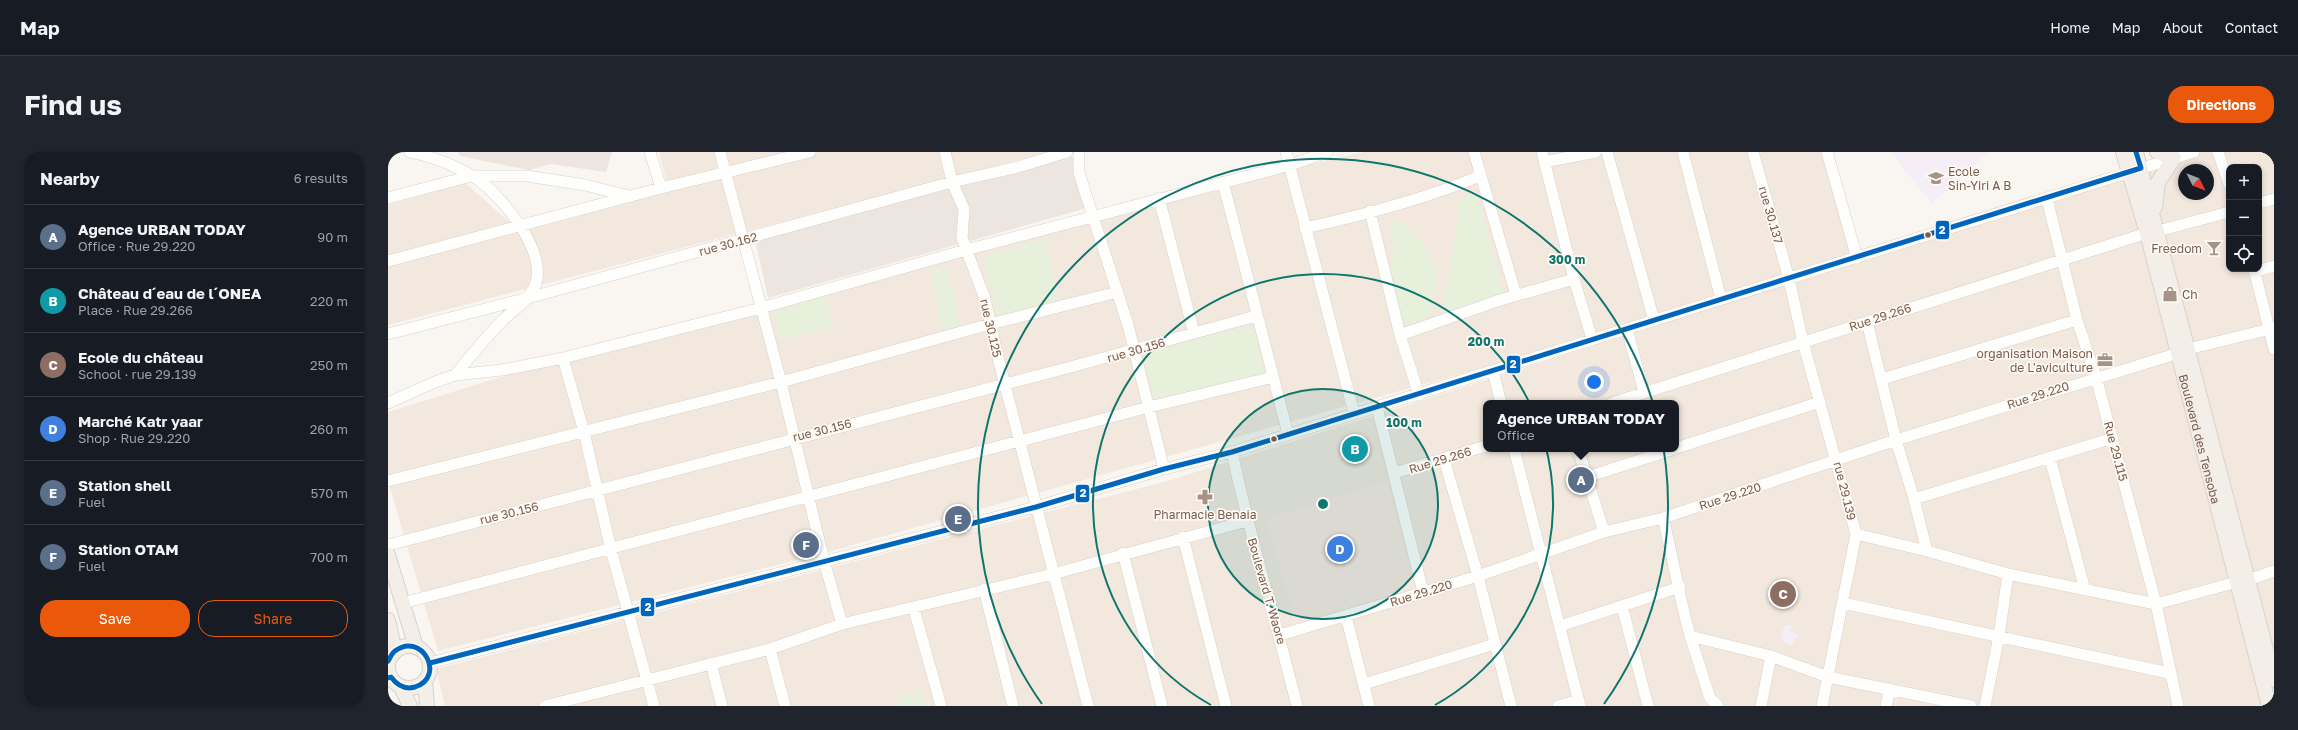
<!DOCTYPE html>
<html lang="en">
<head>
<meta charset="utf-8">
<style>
	:root { --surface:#171b24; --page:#20242c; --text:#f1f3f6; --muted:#9ea1a6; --line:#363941; --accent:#ea580c }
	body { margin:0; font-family:"Golos Text",sans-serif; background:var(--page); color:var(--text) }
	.controls { position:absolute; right:12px; top:12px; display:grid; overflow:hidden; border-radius:8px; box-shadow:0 2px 6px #0003 }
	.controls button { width:36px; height:36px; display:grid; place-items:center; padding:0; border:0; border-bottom:1px solid var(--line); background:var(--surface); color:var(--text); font:20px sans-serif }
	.compass { position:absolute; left:1790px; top:12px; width:36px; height:36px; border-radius:50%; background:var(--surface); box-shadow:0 2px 6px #0003; rotate:132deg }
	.you { position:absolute; left:1206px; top:230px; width:14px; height:14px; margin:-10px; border:3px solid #fff; border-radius:50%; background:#1a73e8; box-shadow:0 0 0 6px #1a73e833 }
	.badge { display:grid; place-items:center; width:26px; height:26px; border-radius:50%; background:var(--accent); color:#fff; font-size:13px; font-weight:700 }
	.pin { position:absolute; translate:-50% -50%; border:2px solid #fff; box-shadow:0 1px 4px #0006 }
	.popup { position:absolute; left:1095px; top:248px; width:196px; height:52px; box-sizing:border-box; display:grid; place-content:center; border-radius:8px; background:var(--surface); filter:drop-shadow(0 1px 3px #0005); font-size:13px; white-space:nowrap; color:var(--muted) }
	.popup b { font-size:15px; color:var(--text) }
	.popup::after { content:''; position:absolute; left:50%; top:100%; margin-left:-8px; border:8px solid transparent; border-top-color:var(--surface) }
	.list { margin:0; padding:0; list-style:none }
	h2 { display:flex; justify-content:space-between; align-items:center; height:52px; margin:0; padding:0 16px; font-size:17px }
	h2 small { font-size:13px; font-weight:400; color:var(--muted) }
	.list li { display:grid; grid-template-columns:26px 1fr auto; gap:12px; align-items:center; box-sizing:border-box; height:64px; padding:0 16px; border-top:1px solid var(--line) }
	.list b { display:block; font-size:15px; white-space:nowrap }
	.list p { margin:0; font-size:13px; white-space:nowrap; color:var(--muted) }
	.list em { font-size:13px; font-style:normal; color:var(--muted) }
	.actions { display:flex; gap:8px; padding:12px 16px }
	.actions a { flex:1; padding:9px 0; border:1px solid var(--accent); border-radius:16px; text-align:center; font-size:14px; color:var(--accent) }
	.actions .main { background:var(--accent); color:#fff }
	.icon { flex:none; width:22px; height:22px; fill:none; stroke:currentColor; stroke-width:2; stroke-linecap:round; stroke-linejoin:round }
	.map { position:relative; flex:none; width:1886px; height:554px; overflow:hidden; border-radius:16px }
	header { display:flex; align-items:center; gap:24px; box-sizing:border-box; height:56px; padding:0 20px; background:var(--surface); border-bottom:1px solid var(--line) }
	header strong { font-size:19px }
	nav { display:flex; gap:22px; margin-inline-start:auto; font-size:14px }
	.intro { display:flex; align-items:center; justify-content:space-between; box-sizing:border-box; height:96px; padding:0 24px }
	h1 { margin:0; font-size:28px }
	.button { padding:10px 18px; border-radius:16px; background:var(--accent); color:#fff; font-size:14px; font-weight:700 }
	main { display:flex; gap:24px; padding:0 24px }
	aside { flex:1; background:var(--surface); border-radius:16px; box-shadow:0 2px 6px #0003 }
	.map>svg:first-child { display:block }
</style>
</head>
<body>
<header>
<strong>Map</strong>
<nav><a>Home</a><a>Map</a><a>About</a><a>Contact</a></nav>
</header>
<div class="intro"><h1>Find us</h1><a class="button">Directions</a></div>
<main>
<aside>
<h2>Nearby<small>6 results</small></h2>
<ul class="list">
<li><span class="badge" style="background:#5c6f8a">A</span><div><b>Agence URBAN TODAY</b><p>Office · Rue 29.220</p></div><em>90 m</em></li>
<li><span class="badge" style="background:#0f9aa8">B</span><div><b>Château d´eau de l´ONEA</b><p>Place · Rue 29.266</p></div><em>220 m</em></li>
<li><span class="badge" style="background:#8d6e63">C</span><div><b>Ecole du château</b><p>School · rue 29.139</p></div><em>250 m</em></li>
<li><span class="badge" style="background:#3f7fe0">D</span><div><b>Marché Katr yaar</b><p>Shop · Rue 29.220</p></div><em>260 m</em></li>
<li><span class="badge" style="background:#5c6f8a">E</span><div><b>Station shell</b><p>Fuel</p></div><em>570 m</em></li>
<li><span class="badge" style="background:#5c6f8a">F</span><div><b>Station OTAM</b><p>Fuel</p></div><em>700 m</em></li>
</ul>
<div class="actions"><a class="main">Save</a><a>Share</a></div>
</aside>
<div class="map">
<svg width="1886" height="554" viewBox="0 0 1886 554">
	<rect width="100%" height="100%" fill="#f9f5f0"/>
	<!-- residential -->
	<path fill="#f2e8de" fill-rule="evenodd" d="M271,0H661L0,173V53L77,31L133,80L281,39Z
		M975,0H1435L1463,101L1104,213L436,401L50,499L0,329V260L175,206L890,20Z
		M1767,0H1886V554H57L48,517L776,330L1771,15ZM1841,15H1871V117H1841ZM1796,18H1820V42H1796ZM1098,251H1288V297H1098Z"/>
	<!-- commercial -->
	<path fill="#f6e8e1" d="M999,329L1026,427L1024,436L908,473L878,367Z"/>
	<!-- industrial -->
	<path fill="#ede5e0" d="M70,0H224L218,20L163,12L141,18L72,4Z
		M684,4L699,56L380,146L367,87Z"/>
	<!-- education -->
	<path fill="#f6eef6" d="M1503,0H1601L1544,52Z
		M1410,435L1411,446L1380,449L1379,438Z
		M1398,472L1404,474L1402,479L1410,483L1404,494L1394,489L1395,486L1392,484Z"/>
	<!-- green -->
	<path fill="#e7f0db" d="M1088,38L1115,141L1054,164L1073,47Z
		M1007,68L1028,80L1050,117L1046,136L1045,162L1026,172L1023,169L1015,171L1003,118L1006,93C1001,86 1002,75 1007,68Z
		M659,87L670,148L610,164L595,105Z
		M558,114L573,174L555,177L548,148L560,144L549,146L541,118Z
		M438,143L446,174L393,188L385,160Z
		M864,173L878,225L767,250L755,202Z
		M533,538L537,554H512L510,544Z"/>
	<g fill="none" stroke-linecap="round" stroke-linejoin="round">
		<defs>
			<path id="minor" d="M22,0C45,5 72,15 92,29C117,48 162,103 146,136C139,150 125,158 114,169C97,186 82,205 67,223
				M262,0L273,36
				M332,0L393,230L436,409L454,472
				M557,0L564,30L576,57L574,86L597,147L608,198L700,554
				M691,0V21L740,173L776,317
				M898,0L966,261
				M1086,0L1128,143
				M1154,0L1186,127L1204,187
				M1219,0L1266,168
				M1295,0L1333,147
				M1365,0L1401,127L1415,190L1468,382L1434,554
				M1439,0L1469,106
				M1830,0L1841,32
				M1156,10L1208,0
				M835,30L900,282
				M0,46L83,24H139L197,33L241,44
				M771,46L806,181
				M1659,47L1689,168L1708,225L1768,452L1790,554
				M1871,51L1886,47
				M982,59L1012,183L1031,243
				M917,76C976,63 1037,47 1092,24
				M1770,79L1841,60
				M0,109L273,36L422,0
				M1866,117L1886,197
				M1866,120L1886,114
				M1479,170L1508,288L1526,347L1539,399
				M1239,177L1256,240
				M0,182L140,146L564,30L630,15L679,0
				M1012,183L1112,148L1186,127
				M1800,197L1886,176
				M175,206L196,280L223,398L266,554
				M1105,219L1113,251
				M1494,227L1689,168
				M0,251L47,230L67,223L114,218L175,206L373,156L578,98L902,13L939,0
				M1224,251L1759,81
				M989,255L1035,440
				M1288,296L1432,250
				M1126,297L1192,554
				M1190,297L1216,380
				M844,300C862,386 888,469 909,554
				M1662,306L1697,438
				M1056,307L1090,424L1123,554
				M1006,321L1098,294
				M1199,325L1286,297
				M0,329L393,230L602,172L730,140
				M1526,347L1725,286
				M1275,366C1285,405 1291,445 1302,484L1383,504L1440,525L1583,554
				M1468,382L1539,399L1620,422L1768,452L1849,430
				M795,385L838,554
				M0,393L679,216L868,164
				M735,401L774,554
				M1860,428L1886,419
				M596,437L625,554
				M15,451L761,255L885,225
				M1455,451L1781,521
				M1234,454L1260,554
				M526,457L553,554
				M958,464L981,554
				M1172,474L1292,435
				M892,483L1090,424L1216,380L1275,366L1508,288L1791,201
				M1302,484L1322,546L1330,554
				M382,497L397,554
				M0,509L2,508
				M42,511L648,355L776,317L844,300L1806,0
				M323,511L334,554
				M0,526L3,525
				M976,532L1107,492
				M157,554L382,497L454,472L665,422L859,369
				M1170,554L1191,548
				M1373,554L1383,504
				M1498,554L1502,537
				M1597,554L1611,484L1620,422"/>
			<g id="major">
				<path id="s1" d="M1735,0L1759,81L1881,554"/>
				<path d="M1748,0L1886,528"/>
				<path d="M1767,55L1770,30L1786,6L1769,0"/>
				<path d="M0,403L28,495"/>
				<path d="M0,468L7,500"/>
				<circle cx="21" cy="515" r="21"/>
				<path d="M37,529L39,554"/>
				<path d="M13,535L22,554"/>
			</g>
		</defs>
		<!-- minor casing -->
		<use href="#minor" stroke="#d7d1cb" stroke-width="12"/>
		<!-- major casing -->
		<use href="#major" stroke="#dad1cc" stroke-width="16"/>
		<!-- minor -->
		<use href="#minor" stroke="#fefefd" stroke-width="11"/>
		<!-- major -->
		<use href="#major" stroke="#f3eee8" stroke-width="14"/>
		<defs>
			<path id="bus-1" d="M0,509C2,506 4,501 7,499C33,479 59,524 27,535C17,538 9,533 3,525L0,526
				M42,511L648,355L776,317L844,300L1753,16L1748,0"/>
		</defs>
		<!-- bus-1 casing -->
		<use href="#bus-1" stroke="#fffaf3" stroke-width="8"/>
		<!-- bus-1 -->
		<use href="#bus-1" stroke="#0065bd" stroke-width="5"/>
	</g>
	<!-- distance rings -->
	<circle cx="935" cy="352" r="115" fill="#0f766e" fill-opacity=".12"/>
	<g fill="none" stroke="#0f766e" stroke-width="2">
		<circle cx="935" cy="352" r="115"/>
		<path d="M823 553A230 230 0 1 1 1047 553"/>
		<path d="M654 552A345 345 0 1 1 1216 552"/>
	</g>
	<!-- icons -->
	<defs>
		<symbol id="school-bare" viewBox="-9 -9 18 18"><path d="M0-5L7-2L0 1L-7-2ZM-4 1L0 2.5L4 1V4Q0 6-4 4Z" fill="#a69286" stroke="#fffaf3" stroke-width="2.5" paint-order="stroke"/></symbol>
		<symbol id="bar-bare" viewBox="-9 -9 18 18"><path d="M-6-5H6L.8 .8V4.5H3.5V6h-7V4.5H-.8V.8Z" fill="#a69286" stroke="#fffaf3" stroke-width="2.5" paint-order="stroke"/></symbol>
		<symbol id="shop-bare" viewBox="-9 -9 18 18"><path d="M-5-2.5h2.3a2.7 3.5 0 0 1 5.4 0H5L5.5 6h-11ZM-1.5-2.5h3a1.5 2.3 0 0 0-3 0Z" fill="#a69286" stroke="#fffaf3" stroke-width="2.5" paint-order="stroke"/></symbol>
		<symbol id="office-bare" viewBox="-9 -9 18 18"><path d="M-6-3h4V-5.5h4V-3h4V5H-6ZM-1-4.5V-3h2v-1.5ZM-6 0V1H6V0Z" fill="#a69286" stroke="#fffaf3" stroke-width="2.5" paint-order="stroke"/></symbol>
		<symbol id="pharmacy-bare" viewBox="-9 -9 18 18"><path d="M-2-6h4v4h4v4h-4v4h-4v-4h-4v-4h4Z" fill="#a69286" stroke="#fffaf3" stroke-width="2.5" paint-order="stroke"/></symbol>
	</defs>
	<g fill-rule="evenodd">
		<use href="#school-bare" x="1537" y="15" width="22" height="22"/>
		<use href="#bar-bare" x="1815" y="85" width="22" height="22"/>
		<use href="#shop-bare" x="1771" y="131" width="22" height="22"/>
		<use href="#office-bare" x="1706" y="197" width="22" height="22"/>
		<use href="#pharmacy-bare" x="806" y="334" width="22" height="22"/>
	</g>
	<!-- markers -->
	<g fill="#7a5c4d" stroke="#fffaf3" stroke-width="1.5">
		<circle cx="1540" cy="83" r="3.5"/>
		<circle cx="886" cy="287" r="3.5"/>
	</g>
	<g text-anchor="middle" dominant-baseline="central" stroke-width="3.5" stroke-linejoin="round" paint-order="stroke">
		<!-- poi labels -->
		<g font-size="12" fill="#7a5c4d" stroke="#fffaf3" text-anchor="start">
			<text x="1560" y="19">Ecole<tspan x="1560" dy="14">Sin-Yiri A B</tspan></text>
			<text x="1814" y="96" text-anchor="end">Freedom</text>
			<text x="1794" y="142">Ch</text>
			<text x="1705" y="201" text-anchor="end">organisation Maison<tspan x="1705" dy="14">de L'aviculture</tspan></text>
			<text x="817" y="362" text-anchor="middle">Pharmacie Benaia</text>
		</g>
		<!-- street labels -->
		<g font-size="12" fill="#7a5c4d" stroke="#fffaf3">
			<text transform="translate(1383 63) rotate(74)">rue 30.137</text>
			<text transform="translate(340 92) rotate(-15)">rue 30.162</text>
			<text transform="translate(1492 165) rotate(-18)">Rue 29.266</text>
			<text transform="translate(603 176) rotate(77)">rue 30.125</text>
			<text transform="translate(748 198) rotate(-16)">rue 30.156</text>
			<text transform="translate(1650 243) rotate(-18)">Rue 29.220</text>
			<text transform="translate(434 278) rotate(-14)">rue 30.156</text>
			<text stroke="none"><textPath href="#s1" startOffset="297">Boulevard des Tensoba</textPath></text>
			<text transform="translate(1728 299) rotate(75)">Rue 29.115</text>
			<text transform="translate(1052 308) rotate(-17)">Rue 29.266</text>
			<text transform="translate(1457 339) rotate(76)">rue 29.139</text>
			<text transform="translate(1342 344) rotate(-18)">Rue 29.220</text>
			<text transform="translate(121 361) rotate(-14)">rue 30.156</text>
			<text transform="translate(879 439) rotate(74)">Boulevard T. Waore</text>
			<text transform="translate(1033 441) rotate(-17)">Rue 29.220</text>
		</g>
	</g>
	<circle cx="935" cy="352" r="6" fill="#0f766e" stroke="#fffaf3" stroke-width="2"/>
	<g font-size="12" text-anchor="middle" font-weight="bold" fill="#0f766e" stroke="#fffaf3" stroke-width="3.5" stroke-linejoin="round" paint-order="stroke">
		<text x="1179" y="112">300 m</text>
		<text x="1098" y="194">200 m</text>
		<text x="1016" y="275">100 m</text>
	</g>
	<g stroke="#fffaf3" stroke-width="1.5">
		<rect x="1547" y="68" width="15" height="20" rx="4" fill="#0065bd"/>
		<rect x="1118" y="203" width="15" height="19" rx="4" fill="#0065bd"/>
		<rect x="687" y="332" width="15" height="19" rx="4" fill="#0065bd"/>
		<rect x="252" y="445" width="15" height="20" rx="4" fill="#0065bd"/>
	</g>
	<g font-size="11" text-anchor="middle" font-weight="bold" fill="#fff">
		<text x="1554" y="82">2</text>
		<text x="1125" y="216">2</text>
		<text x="695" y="345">2</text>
		<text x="260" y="459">2</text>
	</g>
</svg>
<div class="controls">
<button>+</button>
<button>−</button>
<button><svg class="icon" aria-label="locate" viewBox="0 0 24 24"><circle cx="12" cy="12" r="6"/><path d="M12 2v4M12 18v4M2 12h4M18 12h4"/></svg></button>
</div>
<svg class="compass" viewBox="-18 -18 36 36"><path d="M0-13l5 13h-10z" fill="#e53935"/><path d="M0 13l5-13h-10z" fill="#9ea1a6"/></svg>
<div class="you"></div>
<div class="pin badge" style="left:1193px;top:328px;background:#5c6f8a">A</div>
<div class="popup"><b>Agence URBAN TODAY</b>Office</div>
<div class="pin badge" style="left:967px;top:297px;background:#0f9aa8">B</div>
<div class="pin badge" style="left:1395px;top:442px;background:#8d6e63">C</div>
<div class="pin badge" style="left:952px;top:397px;background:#3f7fe0">D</div>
<div class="pin badge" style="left:570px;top:367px;background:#5c6f8a">E</div>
<div class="pin badge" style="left:418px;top:393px;background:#5c6f8a">F</div>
</div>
</main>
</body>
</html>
